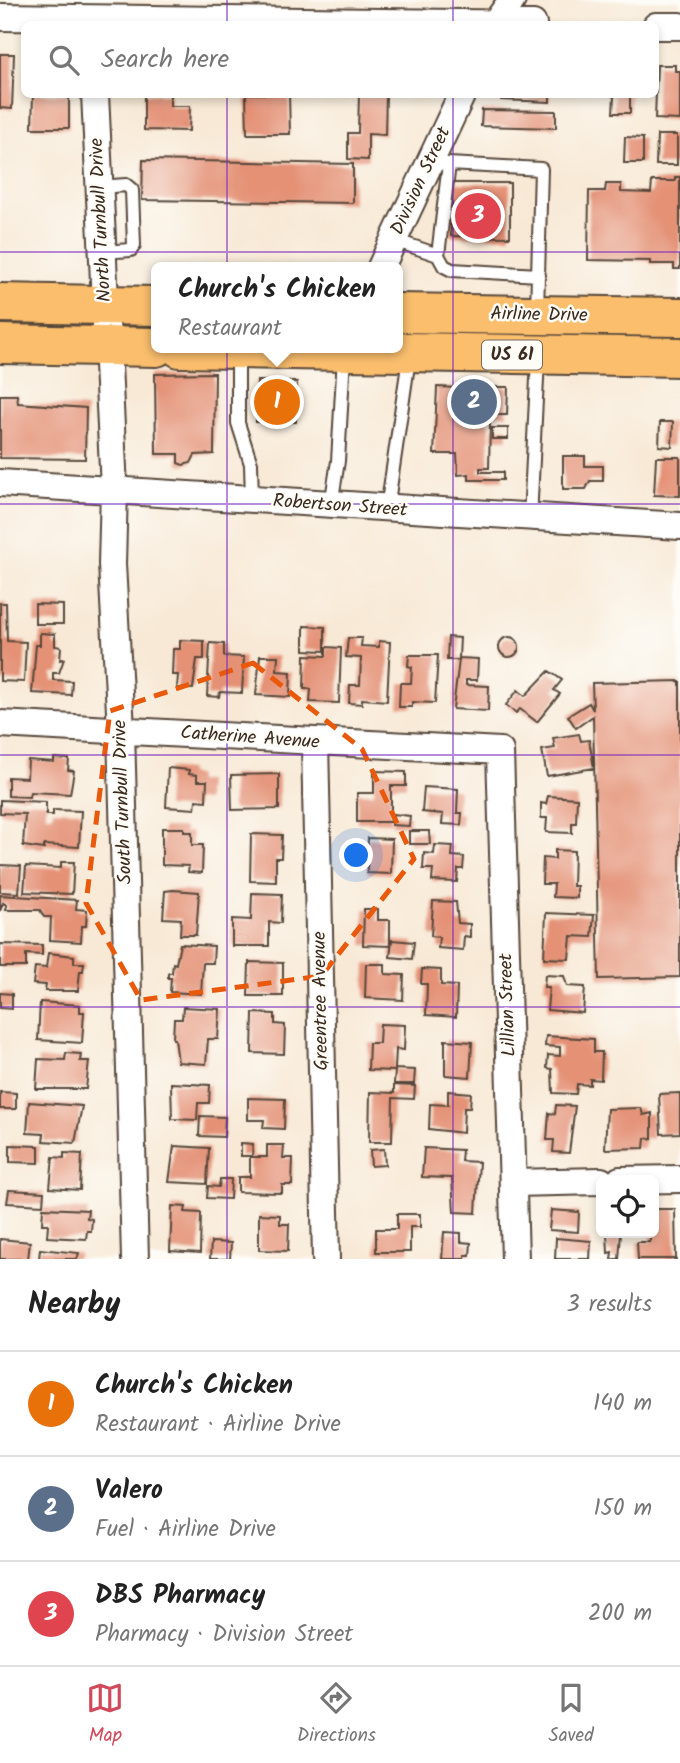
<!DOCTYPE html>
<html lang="en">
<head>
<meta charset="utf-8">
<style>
	:root { --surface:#fff; --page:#f2f2f2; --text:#222; --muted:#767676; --line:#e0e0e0; --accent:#d1495b }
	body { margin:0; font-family:Kalam,sans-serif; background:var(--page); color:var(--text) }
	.controls { position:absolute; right:21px; bottom:21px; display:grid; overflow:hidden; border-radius:10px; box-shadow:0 4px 10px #0003 }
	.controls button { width:63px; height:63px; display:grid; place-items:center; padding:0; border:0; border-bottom:2px solid var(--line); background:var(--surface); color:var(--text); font:35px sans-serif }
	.you { position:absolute; left:357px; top:856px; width:24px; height:24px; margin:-18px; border:5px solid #fff; border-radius:50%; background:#1a73e8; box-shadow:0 0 0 10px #1a73e833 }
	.badge { display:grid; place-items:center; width:46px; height:46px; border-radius:50%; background:var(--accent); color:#fff; font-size:23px; font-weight:700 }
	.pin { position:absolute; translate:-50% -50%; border:4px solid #fff; box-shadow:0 2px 7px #0006 }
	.popup { position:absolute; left:151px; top:262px; width:252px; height:91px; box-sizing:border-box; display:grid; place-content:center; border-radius:10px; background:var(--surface); filter:drop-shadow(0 2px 5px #0005); font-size:23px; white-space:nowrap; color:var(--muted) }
	.popup b { font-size:26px; color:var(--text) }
	.popup::after { content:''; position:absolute; left:50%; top:100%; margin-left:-14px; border:14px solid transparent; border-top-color:var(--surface) }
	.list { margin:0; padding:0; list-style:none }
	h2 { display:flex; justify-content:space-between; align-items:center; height:91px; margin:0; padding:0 28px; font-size:30px }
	h2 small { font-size:23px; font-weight:400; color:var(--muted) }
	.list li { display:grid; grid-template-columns:46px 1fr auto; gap:21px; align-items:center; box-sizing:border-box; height:105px; padding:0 28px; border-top:2px solid var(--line) }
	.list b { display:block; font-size:26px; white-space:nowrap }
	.list p { margin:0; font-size:23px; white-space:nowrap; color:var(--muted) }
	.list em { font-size:23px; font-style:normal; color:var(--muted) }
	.icon { flex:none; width:38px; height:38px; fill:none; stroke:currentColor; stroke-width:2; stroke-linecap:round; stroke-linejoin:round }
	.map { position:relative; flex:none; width:680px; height:1259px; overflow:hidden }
	.search { position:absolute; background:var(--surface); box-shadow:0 4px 10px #0003; left:21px; right:21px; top:21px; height:77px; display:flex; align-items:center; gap:18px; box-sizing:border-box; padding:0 24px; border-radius:10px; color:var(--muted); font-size:26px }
	.sheet { height:406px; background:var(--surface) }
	nav { display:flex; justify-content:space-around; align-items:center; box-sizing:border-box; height:98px; border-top:2px solid var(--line); background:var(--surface); font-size:19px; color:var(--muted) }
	nav a { display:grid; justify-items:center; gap:4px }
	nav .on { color:var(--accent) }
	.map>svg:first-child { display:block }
</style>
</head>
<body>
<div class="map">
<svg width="680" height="1259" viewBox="0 0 680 1259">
	<rect width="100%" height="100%" fill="#fdfcf7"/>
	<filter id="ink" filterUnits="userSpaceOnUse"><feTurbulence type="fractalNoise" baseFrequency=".0143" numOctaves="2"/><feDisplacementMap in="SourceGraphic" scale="14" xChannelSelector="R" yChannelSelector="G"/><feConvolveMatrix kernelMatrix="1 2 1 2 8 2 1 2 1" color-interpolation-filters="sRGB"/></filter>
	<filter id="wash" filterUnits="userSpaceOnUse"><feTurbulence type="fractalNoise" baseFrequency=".00686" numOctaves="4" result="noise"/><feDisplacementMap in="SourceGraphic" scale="28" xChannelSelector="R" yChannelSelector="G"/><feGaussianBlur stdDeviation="1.57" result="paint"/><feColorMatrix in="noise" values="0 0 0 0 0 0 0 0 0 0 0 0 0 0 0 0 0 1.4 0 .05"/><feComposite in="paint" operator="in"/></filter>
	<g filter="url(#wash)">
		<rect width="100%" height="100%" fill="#f8e9d6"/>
		<g id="blocks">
			<!-- building -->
			<path fill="#e49176" d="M0,54H14L12,109L0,108Z
				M657,65H675V71H680V120L655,119Z
				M33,94H69V128H32Z
				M144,94H170V106H190L189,131L144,130Z
				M246,94H289L290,134H247Z
				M359,94H386L385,135L368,134V160L348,159V133H358Z
				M501,94H550V102L501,100Z
				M609,94H630V113H613L614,97Z
				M482,110L556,111V128L481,126Z
				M657,135H677V165H656Z
				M625,137L643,138V163H624Z
				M143,160L353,164V203L142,200Z
				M675,177H680V269H674V264H650V261L588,260L589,191H605L606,184H621V192L651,193L652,181H675Z
				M452,183H510V237L451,236V225L447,224V207H452Z
				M215,373L214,454L195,455L191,463L183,465L178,463V454H156L155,374Z
				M257,381L297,382L296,422H256Z
				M437,387L459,388V422H490L489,468H480V472H503V480H469V474L458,475L457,454H434Z
				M485,387H508L507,415H484Z
				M0,395H17L18,403L86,408L85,459L0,458Z
				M660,422H673L672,447L659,446Z
				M492,428H508V439H492Z
				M563,456H585V466H603V481H590L586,489H563Z
				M656,457H680V496L654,495Z
				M0,603H6L7,641L26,642L24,682L0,681Z
				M35,604L63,605V624H35Z
				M304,626L325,627V651L304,650Z
				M40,633L55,634V646L61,647L60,660L64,659L59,673H53V680L72,681L71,695L32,693L36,645H40Z
				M448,637L460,638L459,658L478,659L477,680H466V685L489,686L488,711L453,709L459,660H447Z
				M499 647a10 10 0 1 1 20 0a10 10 0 1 1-20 0Z
				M348,638H362L361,646L379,647V641L390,642L387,701L362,699V704L349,703L350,685H360L361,658L346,657Z
				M180,640L204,641V659H197L193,689L177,688L178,675H172L173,649H180Z
				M210,643L224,644V656L244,657L242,693L220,692L219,697L207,696Z
				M326,647L341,648L339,703L310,702L311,689H304L305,655L326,656Z
				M409,655H438L435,703L412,702V707H399L400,683H411L412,667L408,666Z
				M260,656H278L277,671L291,672L290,697L256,695Z
				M549,671L562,680L554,690L560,694L537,722L520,709L516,713L506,705L518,690L525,696Z
				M680,681V977L599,979L593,716L576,728L568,716L589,703L593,710L592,683Z
				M579,734L581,741L589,740L594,768L547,776L542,750L555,748L553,738Z
				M54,758L69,759L68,770L74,771L70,794L30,792L29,797L8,796V777L27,778L28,760L54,762Z
				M168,768L189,770V774L197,775V781H207L206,801L196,800L195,809L166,807Z
				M374,771L406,772V786H391V822H357V793H374Z
				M279,774V809L232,810L231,775Z
				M424,787L458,789L457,813H462L461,825L442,824L443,814L422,812Z
				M548,796L577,798L576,823H572V833L546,832L547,818H541V803L546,804Z
				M0,800L46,802V815H53V810L81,811L79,847L44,845V849L23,846L25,814L0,813Z
				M393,814L410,816L409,826L392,825Z
				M162,828H184V832H192V845H203L202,873L188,872L189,866L162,865Z
				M409,831H429L430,844H409Z
				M251,834L282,835L281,858H276V882L250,881Z
				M368,838L392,839L391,874L367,873Z
				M435,845L453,846L452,856L464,857L463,869H458L457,882L432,881L433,869H423L424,853L434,854Z
				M555,850L574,851L573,886H577V898L553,897L554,884H542L543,858L555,859Z
				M61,862H74L72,894L24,892L26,866L61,868Z
				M0,865L21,866L19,893L0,892Z
				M173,890L199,892L196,935H180L181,919L163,918L165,891Z
				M252,893L282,894L281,923L269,922V946H232V919L251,920Z
				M0,895L77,900L76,909L87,910L86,926H82L81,942L50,940L51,917H44L40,910H6L7,905L3,903L0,911Z
				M433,901L456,902L458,923L470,924V937L464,936L463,950L438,948L439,937L431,936Z
				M364,909H378V920H390V946L363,945Z
				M546,913L594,915L592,937L571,936L569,959L544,958Z
				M392,940L414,942L412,959L390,957Z
				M0,944L42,945V955L26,954V967H0Z
				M180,944L214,946L213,963H203L201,994L170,992L171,978H168V973H172L173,963L176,964Z
				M48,953L74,956V963H84L83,971H80L78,991H45L46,985L33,984L35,967L46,968Z
				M249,962L283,963V996H248Z
				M366,964H385V974L404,975L403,1000L365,998Z
				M422,969L441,970V985L457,986L456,1017L426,1015L427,984H421Z
				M545,975L564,976L567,986L585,987L583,1013L547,1010L549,987H544Z
				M0,993L12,994V1009L0,1008Z
				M40,1002L80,1005V1012H84L82,1043L38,1040Z
				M183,1007L220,1009L218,1039H208L206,1064L178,1062L175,1039H173L174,1019H182Z
				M253,1013L275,1014V1024L285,1025L284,1054L252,1053Z
				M380,1024L405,1025L404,1050L396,1049L395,1069L415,1070L414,1084H394L395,1071L368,1070L369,1043H379Z
				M546,1036L594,1039V1052H602L601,1080L590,1079V1085L577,1084L576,1094L553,1093L552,1069L547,1068L548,1055L560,1056V1047L545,1046Z
				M445,1040L472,1042L470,1077L445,1075Z
				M66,1053L81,1054L80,1061H89L86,1089H36L38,1059L65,1060Z
				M171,1083L210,1085L209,1103H198L197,1120L172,1119Z
				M394,1085L415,1086L414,1099L393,1098L392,1142H369L370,1092L394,1093Z
				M448,1091L471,1093L470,1108H464L463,1133L429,1129L430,1104L448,1105Z
				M0,1092L16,1093V1109H0Z
				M680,1093V1133L661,1134L659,1094Z
				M248,1098L285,1099L284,1129L263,1128L264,1120H248Z
				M29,1102L82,1106L75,1143L43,1141L44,1134L27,1133Z
				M556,1105L575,1106L569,1153L553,1152L554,1140H547L549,1113L555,1114Z
				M641,1108L643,1115L652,1113V1139L645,1138L644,1148L605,1149L607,1109Z
				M200,1116L225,1117L224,1137L199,1136Z
				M241,1143L253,1144L252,1156H241Z
				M10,1145L39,1146V1163L10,1162Z
				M267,1145H284L283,1158H293L292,1185H282V1193L238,1192V1177H250V1157H267Z
				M174,1146L209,1148L207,1184L169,1182Z
				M424,1148L462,1150L461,1161L479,1162L476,1213L454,1212L452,1178L422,1177Z
				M384,1149L385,1165L371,1166L370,1150Z
				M64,1153L82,1154L80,1190L50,1188L53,1157L64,1158Z
				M220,1179H231L230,1199L207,1198L208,1186L219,1187Z
				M9,1190L44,1192L43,1205L7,1203Z
				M172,1206L186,1207L185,1212L201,1213L200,1253L170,1251Z
				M43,1208L88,1210L87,1218L92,1219L91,1231H87L86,1239L47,1237L48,1224H42Z
				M654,1209H675L676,1259H638L637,1242H650V1233H654Z
				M551,1210L579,1212L578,1232L549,1230Z
				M259,1214L280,1215V1224H289L288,1251L259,1250Z
				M397,1214H420V1227H410V1252H376V1229H397Z
				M444,1232L461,1233V1242L471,1243L470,1255H465V1259H442Z
				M607,1233H621L619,1259H611L612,1252L608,1253Z
				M556,1238L591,1241L590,1259H555Z
				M0,1239L30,1242L28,1259H0Z
				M211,1242L231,1243L230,1259H210Z
				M40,1249L79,1253L77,1259H39Z"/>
		</g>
	</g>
	<g filter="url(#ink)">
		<use href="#blocks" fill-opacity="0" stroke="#57473a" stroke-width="2"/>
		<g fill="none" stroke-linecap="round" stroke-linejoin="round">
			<defs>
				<path id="service" d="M430,163L541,169L537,311
					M449,164L438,255L444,266L452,270L539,275
					M100,187L126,185L132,190L134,245L131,250L103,252
					M394,240L438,255
					M238,353V423L251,464L252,499
					M331,505L338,461L344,356
					M387,509L409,358
					M530,519L538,359"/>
				<path id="minor" d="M0,17L533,24
					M495,24L512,0
					M656,26H680
					M95,94L114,489L112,564L121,730L135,1259
					M381,267L462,94
					M0,483L680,526
					M0,724L500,751L515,1259
					M315,742L326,1259
					M620,1180L680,1179
					M513,1183L601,1181"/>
				<path id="trunk" d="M0,303L156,306
					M398,313L680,317
					M0,344L156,347
					M180,348L680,357"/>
			</defs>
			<!-- service casing -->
			<use href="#service" stroke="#57473a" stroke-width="16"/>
			<!-- minor casing -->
			<use href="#minor" stroke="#57473a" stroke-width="30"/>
			<!-- trunk casing -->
			<use href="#trunk" stroke="#57473a" stroke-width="42"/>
			<!-- service -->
			<use href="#service" stroke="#fff" stroke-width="12"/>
			<!-- minor -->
			<use href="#minor" stroke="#fff" stroke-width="26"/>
			<!-- trunk -->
			<use href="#trunk" stroke="#fabe6d" stroke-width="38"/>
		</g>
	</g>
	<!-- marked area -->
	<path fill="none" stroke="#e8590c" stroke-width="5" stroke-dasharray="14 9" stroke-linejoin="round" d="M253,663L362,749L414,859L321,976L141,1000L86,903L110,711Z"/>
	<!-- grid -->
	<path fill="none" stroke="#7b2cbf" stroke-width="2" stroke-opacity="0.55" d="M227,0V24M453,0V24M227,94V1259M453,94V1259M0,252H680M0,504H680M0,755H680M0,1007H680"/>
	<g text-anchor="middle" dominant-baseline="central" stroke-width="5" stroke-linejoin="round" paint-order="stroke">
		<!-- shield labels -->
		<rect fill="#fdfcf7" stroke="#75695f" stroke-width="2" x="482" y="340.5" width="60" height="29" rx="5"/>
		<g font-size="18" font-weight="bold" fill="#3b2a1e">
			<text x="512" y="355">US 61</text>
		</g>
		<!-- street labels -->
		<g font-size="19" fill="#3b2a1e" stroke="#fdfcf7">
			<text transform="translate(421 181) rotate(-65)">Division Street</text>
			<text transform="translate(101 220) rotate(-93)">North Turnbull Drive</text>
			<text transform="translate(539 315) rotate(1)">Airline Drive</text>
			<text transform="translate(340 506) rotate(4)">Robertson Street</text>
			<text transform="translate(250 738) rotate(4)">Catherine Avenue</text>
			<text transform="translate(123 802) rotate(-92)">South Turnbull Drive</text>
			<text transform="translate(321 1001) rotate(-91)">Greentree Avenue</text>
			<text transform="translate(508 1005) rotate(-92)">Lillian Street</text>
		</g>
	</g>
</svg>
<div class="controls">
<button><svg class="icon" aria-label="locate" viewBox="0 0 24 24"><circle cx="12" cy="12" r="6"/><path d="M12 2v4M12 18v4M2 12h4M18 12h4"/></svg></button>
</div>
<div class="you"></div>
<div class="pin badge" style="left:277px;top:402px;background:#e8710a">1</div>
<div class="popup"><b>Church's Chicken</b>Restaurant</div>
<div class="pin badge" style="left:474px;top:402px;background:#5c6f8a">2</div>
<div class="pin badge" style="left:478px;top:216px;background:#e0444e">3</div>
<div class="search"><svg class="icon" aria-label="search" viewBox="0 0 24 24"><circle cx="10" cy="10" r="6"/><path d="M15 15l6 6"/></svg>Search here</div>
</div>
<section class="sheet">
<h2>Nearby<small>3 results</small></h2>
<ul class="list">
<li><span class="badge" style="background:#e8710a">1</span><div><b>Church's Chicken</b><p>Restaurant · Airline Drive</p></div><em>140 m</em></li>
<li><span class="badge" style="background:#5c6f8a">2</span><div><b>Valero</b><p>Fuel · Airline Drive</p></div><em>150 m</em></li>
<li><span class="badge" style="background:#e0444e">3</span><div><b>DBS Pharmacy</b><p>Pharmacy · Division Street</p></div><em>200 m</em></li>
</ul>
</section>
<nav>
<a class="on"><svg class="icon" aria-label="map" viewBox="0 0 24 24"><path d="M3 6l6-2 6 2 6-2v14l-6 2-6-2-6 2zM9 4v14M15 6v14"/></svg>Map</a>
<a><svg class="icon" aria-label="directions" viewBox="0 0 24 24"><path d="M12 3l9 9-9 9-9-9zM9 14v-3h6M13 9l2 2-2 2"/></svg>Directions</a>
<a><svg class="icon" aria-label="saved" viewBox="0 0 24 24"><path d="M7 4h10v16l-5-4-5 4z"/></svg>Saved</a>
</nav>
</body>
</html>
